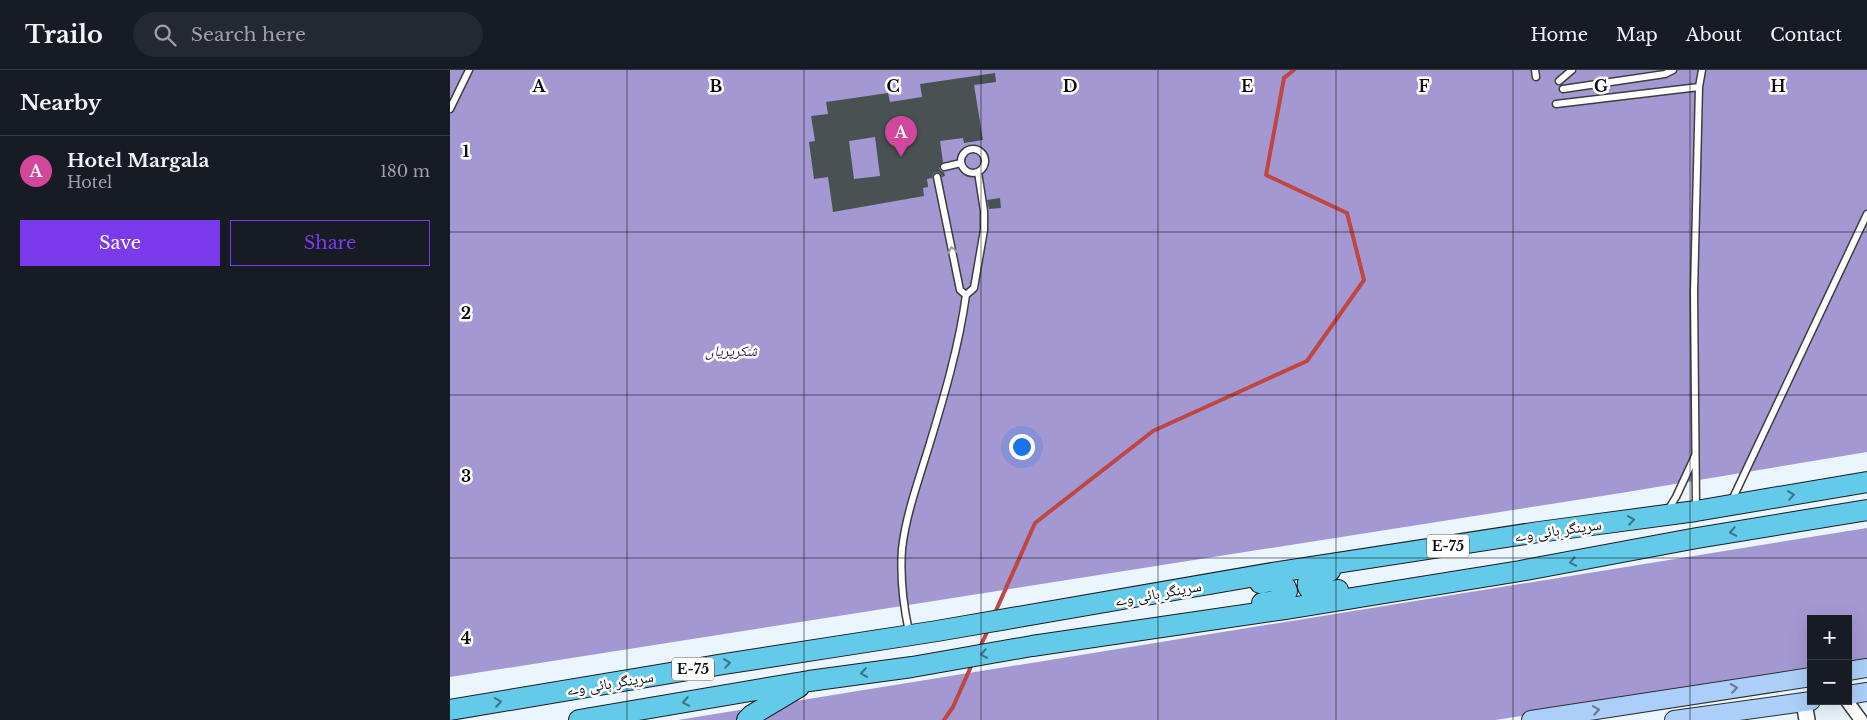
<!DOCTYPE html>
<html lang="en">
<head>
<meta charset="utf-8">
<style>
	:root { --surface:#171b24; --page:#242831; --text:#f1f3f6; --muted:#9ea1a6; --line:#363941; --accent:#7c3aed }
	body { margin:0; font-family:"Libre Baskerville","Noto Naskh Arabic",serif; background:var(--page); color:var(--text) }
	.controls { position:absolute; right:15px; bottom:15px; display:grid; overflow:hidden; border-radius:0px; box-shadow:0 5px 20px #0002 }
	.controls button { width:45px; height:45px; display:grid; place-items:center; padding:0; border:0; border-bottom:1px solid var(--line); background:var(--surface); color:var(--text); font:25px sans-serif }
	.you { position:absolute; left:571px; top:376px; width:18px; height:18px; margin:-12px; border:4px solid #fff; border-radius:50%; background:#1a73e8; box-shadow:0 0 0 8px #1a73e833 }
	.badge { display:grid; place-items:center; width:32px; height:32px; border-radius:50%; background:var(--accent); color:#fff; font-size:16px; font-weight:700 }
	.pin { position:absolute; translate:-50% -41px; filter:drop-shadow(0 1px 2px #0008) }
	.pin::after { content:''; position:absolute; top:26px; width:18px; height:15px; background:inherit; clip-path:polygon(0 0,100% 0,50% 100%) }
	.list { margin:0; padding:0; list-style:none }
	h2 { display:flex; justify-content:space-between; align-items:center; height:65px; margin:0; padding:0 20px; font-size:21px }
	h2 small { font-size:16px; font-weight:400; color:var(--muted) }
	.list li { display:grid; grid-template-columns:32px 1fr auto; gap:15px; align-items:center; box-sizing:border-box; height:70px; padding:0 20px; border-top:1px solid var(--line) }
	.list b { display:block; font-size:19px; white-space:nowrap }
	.list p { margin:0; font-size:16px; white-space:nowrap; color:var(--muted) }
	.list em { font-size:16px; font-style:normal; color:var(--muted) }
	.actions { display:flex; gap:10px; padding:15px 20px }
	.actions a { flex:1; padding:11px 0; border:1px solid var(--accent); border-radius:0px; text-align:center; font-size:18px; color:var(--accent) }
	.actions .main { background:var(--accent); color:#fff }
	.icon { flex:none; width:28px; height:28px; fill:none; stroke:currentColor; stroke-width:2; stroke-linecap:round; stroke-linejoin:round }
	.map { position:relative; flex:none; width:1417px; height:650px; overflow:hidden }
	header { display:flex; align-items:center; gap:30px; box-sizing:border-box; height:70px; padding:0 25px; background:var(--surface); border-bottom:1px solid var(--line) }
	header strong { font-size:24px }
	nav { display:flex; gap:28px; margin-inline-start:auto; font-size:18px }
	.search { width:350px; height:45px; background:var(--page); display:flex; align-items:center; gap:12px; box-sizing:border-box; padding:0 18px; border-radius:28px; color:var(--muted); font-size:19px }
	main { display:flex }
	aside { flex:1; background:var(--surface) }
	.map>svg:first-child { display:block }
</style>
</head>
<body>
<header>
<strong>Trailo</strong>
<div class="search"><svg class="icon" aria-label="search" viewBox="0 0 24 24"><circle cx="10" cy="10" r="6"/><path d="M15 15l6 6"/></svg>Search here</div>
<nav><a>Home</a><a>Map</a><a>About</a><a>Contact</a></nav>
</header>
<main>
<aside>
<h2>Nearby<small></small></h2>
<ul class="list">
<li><span class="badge" style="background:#d1479c">A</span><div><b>Hotel Margala</b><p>Hotel</p></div><em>180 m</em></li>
</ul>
<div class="actions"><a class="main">Save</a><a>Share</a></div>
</aside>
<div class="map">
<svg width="1417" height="650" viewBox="0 0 1417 650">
	<rect width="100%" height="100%" fill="#eaf5fd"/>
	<!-- forest -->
	<path fill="#a498d3" d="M0,0H1417V382L1171,423L0,607Z
		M1417,458V592L1398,595V549H1361V601L1045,650H228Z"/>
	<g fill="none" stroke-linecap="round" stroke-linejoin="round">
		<!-- stream -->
		<path stroke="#c04641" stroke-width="4" d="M544,545L585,453L703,361L857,291L914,210L897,143L816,105L834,8L844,0
			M529,579L539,558
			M494,650L503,637L523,592"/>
	</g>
	<!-- building -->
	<path fill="#485252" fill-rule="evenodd" d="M545,3L546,12L524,15L533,70L514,73L513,68L490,71L493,92L489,98L491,101L494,102L495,106L492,107L490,103L486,102L483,104L482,108L477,109L478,117L473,118L474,126L383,142L378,107L364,109L359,72L365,71L361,46L378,44L376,32L438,23L440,32L472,27L470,14ZM425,67L430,106L404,109L399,71Z
		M550,128L551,138L539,139L537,130Z"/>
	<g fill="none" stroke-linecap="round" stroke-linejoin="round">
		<defs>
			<path id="service" d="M1085,0L1086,7
				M1109,11L1122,0
				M1113,19L1215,4L1223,0
				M1106,34L1249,17
				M0,39L19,0
				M511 91a12 12 0 1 1 24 0a12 12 0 1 1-24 0Z
				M494,97L511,93
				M487,107L510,220L516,225
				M1282,430L1417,144
				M1246,438L1244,223L1249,17L1252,0
				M1218,440L1226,427L1245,386
				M459,562C453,534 450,507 452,479C456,444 469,409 479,376C494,327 509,276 516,225L524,218L534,160V141L528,102"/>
			<path id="minor" d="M1397,631L1411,650"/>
			<path id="tertiary" d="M1354,632L1357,650"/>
			<path id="secondary" d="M1398,601L1417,598
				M1398,625L1417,622
				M1081,650L1361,607
				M1224,650L1361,631"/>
			<path id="trunk" d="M880,501L861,506C848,527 877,522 888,520
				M810,513C821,511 833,507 837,521C834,532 822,531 812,533
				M0,640L274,594L487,561L828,502L1089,462L1246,441L1417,412
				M129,650L359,611L462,597L582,576L835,539L1070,501L1247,468L1417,440
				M297,650L302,645L349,617"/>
		</defs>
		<!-- service casing -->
		<use href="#service" stroke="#3e3e3e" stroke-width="9"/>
		<!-- minor casing -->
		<use href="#minor" stroke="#3e3e3e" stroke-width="15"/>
		<!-- tertiary casing -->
		<use href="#tertiary" stroke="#3e3e3e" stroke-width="18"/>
		<!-- secondary casing -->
		<use href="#secondary" stroke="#2d2d2d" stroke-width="20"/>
		<!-- trunk casing -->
		<use href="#trunk" stroke="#1c1c1c" stroke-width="22"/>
		<!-- service -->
		<use href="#service" stroke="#fff" stroke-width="6"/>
		<!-- minor -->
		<use href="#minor" stroke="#fff" stroke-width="12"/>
		<!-- tertiary -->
		<use href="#tertiary" stroke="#fff" stroke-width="15"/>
		<!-- secondary -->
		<use href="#secondary" stroke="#abcff8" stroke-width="18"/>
		<!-- trunk -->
		<use href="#trunk" stroke="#64caea" stroke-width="20"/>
	</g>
	<!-- one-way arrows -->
	<defs><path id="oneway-chevron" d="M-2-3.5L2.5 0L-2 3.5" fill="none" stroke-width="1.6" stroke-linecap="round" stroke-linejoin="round" transform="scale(1.25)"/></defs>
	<use stroke="#9d9d9d" href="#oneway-chevron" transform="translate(502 180) rotate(-101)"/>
	<g stroke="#3c7486">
		<use href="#oneway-chevron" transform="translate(1341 425) rotate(-9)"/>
		<use href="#oneway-chevron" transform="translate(1181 450) rotate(-8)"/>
		<use href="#oneway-chevron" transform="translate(1283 462) rotate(170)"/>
		<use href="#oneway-chevron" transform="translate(1123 492) rotate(169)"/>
		<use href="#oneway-chevron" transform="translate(534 584) rotate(170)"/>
		<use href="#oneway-chevron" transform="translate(277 593) rotate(-9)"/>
		<use href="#oneway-chevron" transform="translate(414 603) rotate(172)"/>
		<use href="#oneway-chevron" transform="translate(48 632) rotate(-9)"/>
		<use href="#oneway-chevron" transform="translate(236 632) rotate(170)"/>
	</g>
	<g stroke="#63778d">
		<use href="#oneway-chevron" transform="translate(1284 618) rotate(-9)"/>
		<use href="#oneway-chevron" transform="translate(1146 640) rotate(-9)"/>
	</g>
	<!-- grid -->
	<path fill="none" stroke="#0b0b0b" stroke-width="1" stroke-opacity="0.55" d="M177,0V650M354,0V650M531,0V650M708,0V650M886,0V650M1063,0V650M1240,0V650M0,162H1417M0,325H1417M0,488H1417"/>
	<g text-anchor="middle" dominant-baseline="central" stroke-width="5" stroke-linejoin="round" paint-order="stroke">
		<!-- shield labels -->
		<g fill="#fff" stroke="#545454" stroke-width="1">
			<rect x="977" y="464.5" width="42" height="23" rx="4"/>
			<rect x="222" y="587.5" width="42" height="23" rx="4"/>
		</g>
		<g font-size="14" font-weight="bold" fill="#0b0b0b">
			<text x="998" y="476">E-75</text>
			<text x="243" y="599">E-75</text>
		</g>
		<!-- park labels -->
		<g font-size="15" font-style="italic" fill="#3b225c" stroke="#fff">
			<text x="281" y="280">شکرپریاں</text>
		</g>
		<!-- street labels -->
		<g font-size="15" fill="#0b0b0b" stroke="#fff">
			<text transform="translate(1108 460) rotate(-8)">سرینگر ہائی وے</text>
			<text transform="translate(708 523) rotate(-10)">سرینگر ہائی وے</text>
			<text transform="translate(160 613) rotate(-9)">سرینگر ہائی وے</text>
		</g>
	</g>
	<g font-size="16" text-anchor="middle" font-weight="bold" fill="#0b0b0b" stroke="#fff" stroke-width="5" stroke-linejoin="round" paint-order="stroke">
		<text x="89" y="22">A</text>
		<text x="266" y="22">B</text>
		<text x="443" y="22">C</text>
		<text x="620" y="22">D</text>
		<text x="797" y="22">E</text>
		<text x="974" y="22">F</text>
		<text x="1151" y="22">G</text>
		<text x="1328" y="22">H</text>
		<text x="16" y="87">1</text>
		<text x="16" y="249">2</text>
		<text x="16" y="412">3</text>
		<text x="16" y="574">4</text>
	</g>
</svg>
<div class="controls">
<button>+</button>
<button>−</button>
</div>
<div class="you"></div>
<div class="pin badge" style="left:451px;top:87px;background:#d1479c">A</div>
</div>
</main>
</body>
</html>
